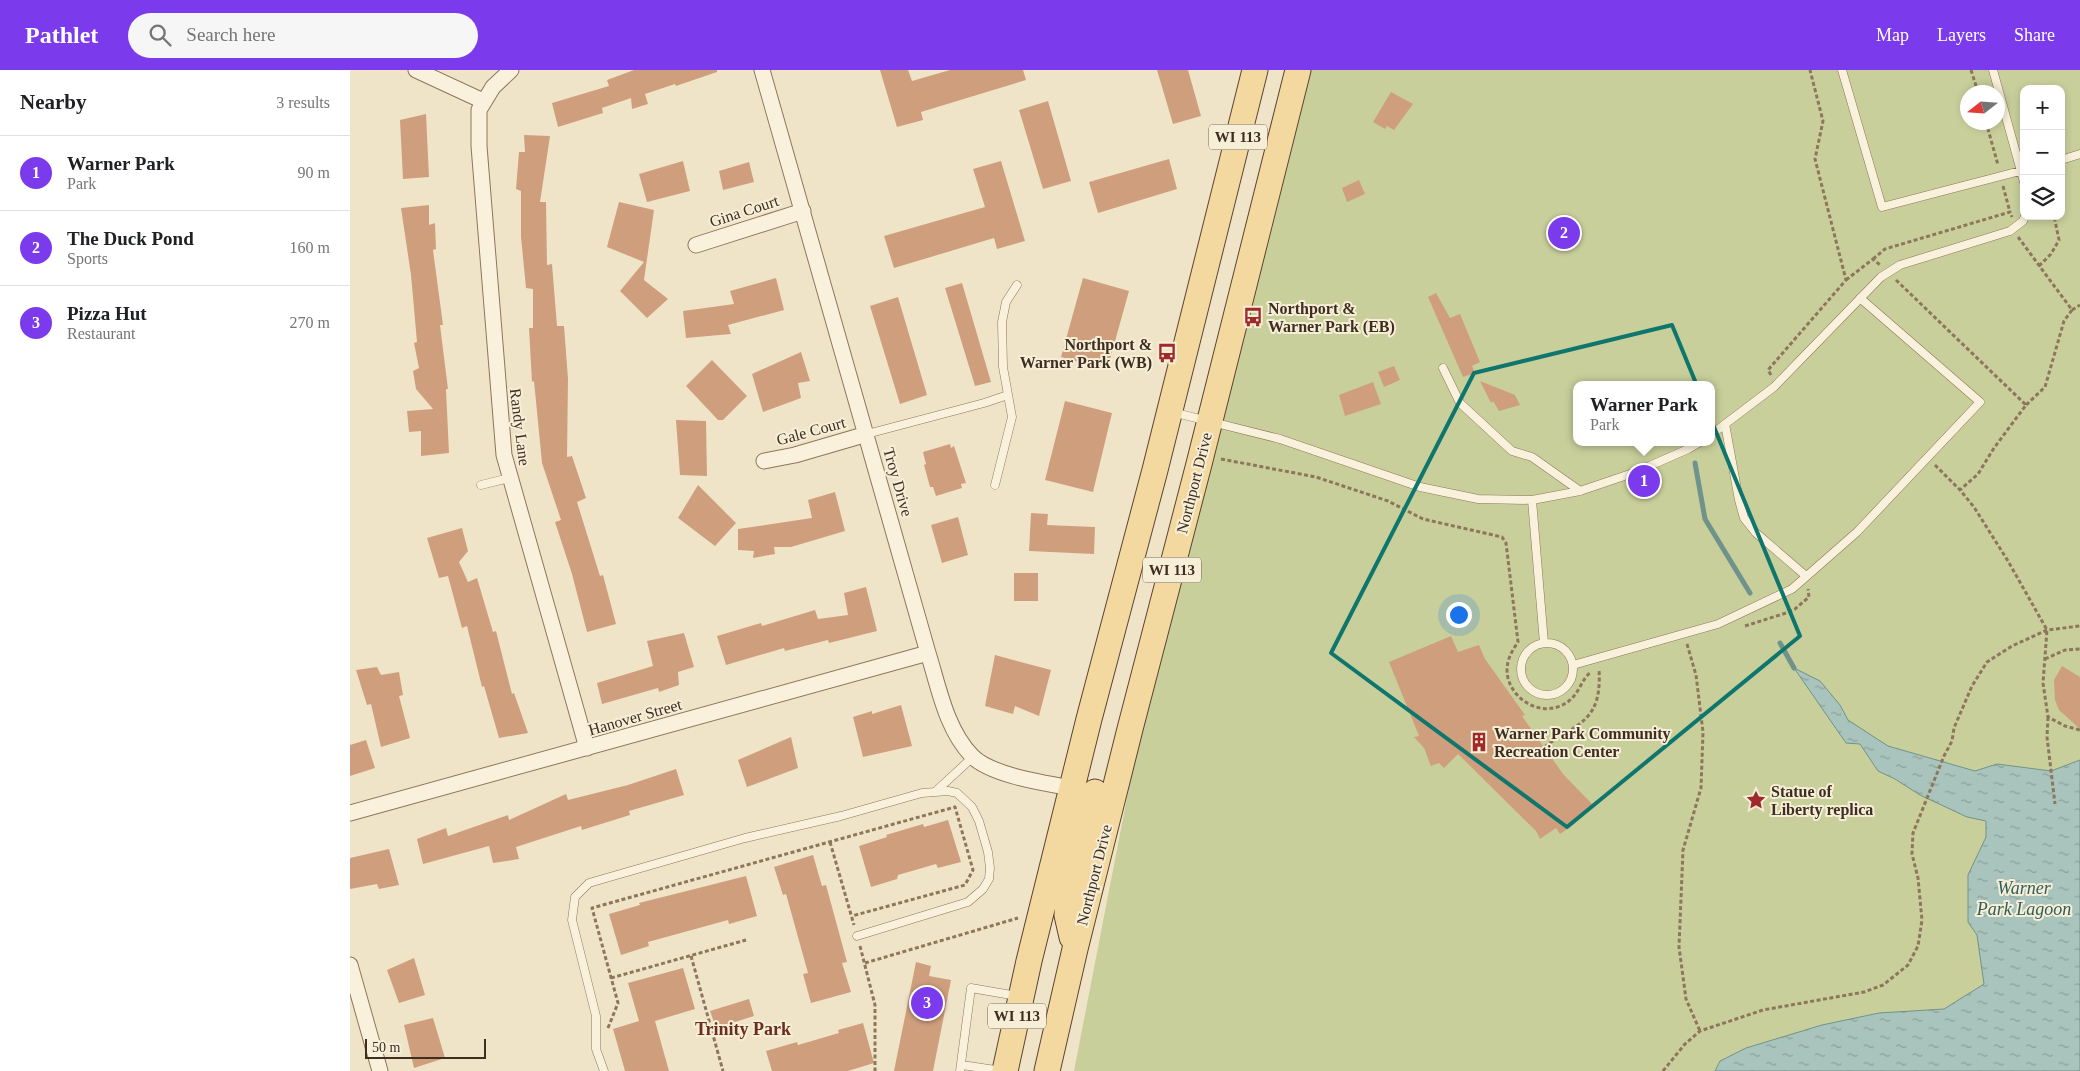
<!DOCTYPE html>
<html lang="en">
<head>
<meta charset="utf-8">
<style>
	:root { --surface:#fff; --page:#f6f6f6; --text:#202124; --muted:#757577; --line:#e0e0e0; --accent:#7c3aed }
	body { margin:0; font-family:"Times New Roman",serif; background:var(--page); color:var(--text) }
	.controls { position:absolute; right:15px; top:15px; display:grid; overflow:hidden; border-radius:10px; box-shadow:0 2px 8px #0003 }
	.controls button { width:45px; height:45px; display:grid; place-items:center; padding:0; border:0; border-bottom:1px solid var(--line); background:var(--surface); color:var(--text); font:25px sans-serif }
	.compass { position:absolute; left:1610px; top:15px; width:45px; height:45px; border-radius:50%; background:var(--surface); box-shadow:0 2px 8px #0003; rotate:253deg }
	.scale { position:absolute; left:15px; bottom:12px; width:121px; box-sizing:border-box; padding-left:5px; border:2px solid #3d2e20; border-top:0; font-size:14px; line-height:18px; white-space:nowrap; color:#3d2e20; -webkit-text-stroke:4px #f7eed8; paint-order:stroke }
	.you { position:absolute; left:1108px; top:544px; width:18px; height:18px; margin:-12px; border:4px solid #fff; border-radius:50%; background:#1a73e8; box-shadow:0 0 0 8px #1a73e833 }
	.badge { display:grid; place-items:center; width:32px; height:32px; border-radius:50%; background:var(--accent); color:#fff; font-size:16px; font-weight:700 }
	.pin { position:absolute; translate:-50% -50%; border:2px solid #fff; box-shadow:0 1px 5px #0006 }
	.popup { position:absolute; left:1223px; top:311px; width:142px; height:65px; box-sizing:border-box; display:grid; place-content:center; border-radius:10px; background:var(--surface); filter:drop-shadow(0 1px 4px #0005); font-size:16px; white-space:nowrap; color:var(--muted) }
	.popup b { font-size:19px; color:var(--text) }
	.popup::after { content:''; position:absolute; left:50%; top:100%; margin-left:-10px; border:10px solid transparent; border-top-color:var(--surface) }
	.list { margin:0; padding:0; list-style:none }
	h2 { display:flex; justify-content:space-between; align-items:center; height:65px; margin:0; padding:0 20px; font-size:21px }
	h2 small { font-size:16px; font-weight:400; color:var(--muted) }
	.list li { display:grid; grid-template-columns:32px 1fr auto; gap:15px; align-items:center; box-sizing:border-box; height:75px; padding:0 20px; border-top:1px solid var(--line) }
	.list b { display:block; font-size:19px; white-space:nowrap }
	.list p { margin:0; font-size:16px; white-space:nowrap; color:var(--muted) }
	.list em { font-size:16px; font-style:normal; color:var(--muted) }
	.icon { flex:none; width:28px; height:28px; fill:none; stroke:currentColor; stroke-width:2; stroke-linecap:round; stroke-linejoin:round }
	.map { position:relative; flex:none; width:1730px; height:1001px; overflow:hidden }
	header { display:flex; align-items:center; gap:30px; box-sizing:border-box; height:70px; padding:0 25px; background:var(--accent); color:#fff }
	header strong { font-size:24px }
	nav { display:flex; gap:28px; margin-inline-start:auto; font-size:18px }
	.search { width:350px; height:45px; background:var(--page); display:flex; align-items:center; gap:12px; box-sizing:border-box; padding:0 18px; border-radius:28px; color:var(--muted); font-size:19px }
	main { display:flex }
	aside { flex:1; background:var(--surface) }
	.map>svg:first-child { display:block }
</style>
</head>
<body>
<header>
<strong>Pathlet</strong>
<div class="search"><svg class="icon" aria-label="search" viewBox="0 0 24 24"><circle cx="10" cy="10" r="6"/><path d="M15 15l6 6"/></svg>Search here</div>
<nav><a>Map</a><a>Layers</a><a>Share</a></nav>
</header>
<main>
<aside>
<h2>Nearby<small>3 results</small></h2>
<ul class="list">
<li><span class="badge">1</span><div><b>Warner Park</b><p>Park</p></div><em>90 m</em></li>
<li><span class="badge">2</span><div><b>The Duck Pond</b><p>Sports</p></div><em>160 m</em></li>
<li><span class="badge">3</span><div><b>Pizza Hut</b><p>Restaurant</p></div><em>270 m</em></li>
</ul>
</aside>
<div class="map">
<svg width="1730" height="1001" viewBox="0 0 1730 1001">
	<defs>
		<pattern id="water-ripples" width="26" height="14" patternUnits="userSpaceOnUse" patternTransform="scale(1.25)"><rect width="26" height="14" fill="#a9c4bc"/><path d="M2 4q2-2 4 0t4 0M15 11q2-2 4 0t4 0" fill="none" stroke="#8ba098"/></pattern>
	</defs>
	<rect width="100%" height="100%" fill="#f0e4c8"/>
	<!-- park -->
	<path fill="#c9cf9b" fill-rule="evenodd" d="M959,0H1730V1001H724L789,666L831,515ZM1674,19H1711V146H1674ZM1618,22H1648V52H1618ZM1226,315H1362V372H1226Z"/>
	<!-- water -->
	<path fill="url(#water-ripples)" stroke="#6f938a" d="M1444,598L1470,611L1490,635L1498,650L1538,676L1625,701L1647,694L1701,701L1730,690V1001H1365L1370,991L1396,978L1472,955L1529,943L1594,939L1634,914L1627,865L1618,852V805L1636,767V751L1617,747L1570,725L1545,709L1528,701L1510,674L1496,673Z"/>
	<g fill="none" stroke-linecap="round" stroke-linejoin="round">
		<!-- stream -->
		<path stroke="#6f938a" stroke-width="5" d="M1345,393L1355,449L1400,523
			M1430,573L1444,598"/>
	</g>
	<!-- building -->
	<path fill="#cf9f7d" d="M284,0H367V2L326,16L325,14L295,24L298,34L282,39L281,28L252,38L253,43L208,57L202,33L259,16L257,10Z
		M530,0H558L562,11L600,0H673L676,10L571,42L573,50L547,57Z
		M807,0H838L851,46L823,54Z
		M1041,22L1063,34L1044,60L1037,56L1035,59L1023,52Z
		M698,31L721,111L693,119L669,40Z
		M76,44L79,107L53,109L50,50Z
		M174,65L200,66L190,132H196L197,195L202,194L207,256H214L218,309L217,387L222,386L236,428L227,432L250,506L253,505L266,554L237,562L222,504L205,452L211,450L192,393L184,311L182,312L179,258H183V219L176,218L171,167V121L166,119L169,82H175Z
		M819,89L827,119L748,143L739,112Z
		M333,91L340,121L297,132L289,104Z
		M651,91L675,171L647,179L644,168L544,198L534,166L635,137L623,99Z
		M399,92L404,112L373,120L369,101Z
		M1009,110L1015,124L997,132L992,118Z
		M269,132L304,140L294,210L318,229L297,248L270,221L294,192L257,177Z
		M79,135V155L85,153L86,179L83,180L93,255H90L98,319H96L99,383L71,386V361L59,362L57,341L83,339L66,319L63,301L69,298L64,273L67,272L61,205L51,138Z
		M426,208L434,240L378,255L381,264L336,268L333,241L384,234L380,221Z
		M733,208L779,221L757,300L711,287Z
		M612,213L641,312L625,316L595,218Z
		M1086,223L1100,248L1110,244L1130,292L1122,296L1125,303L1113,307L1078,227Z
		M548,227L577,325L550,334L520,236Z
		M451,282L460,311L448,313L451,328L413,342L402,304Z
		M362,290L397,326L373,350H368L336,316Z
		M1044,296L1050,310L1034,317L1028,302Z
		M1130,311L1165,325L1170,335L1149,341L1143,331L1141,333Z
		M1023,312L1031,334L995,346L989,325Z
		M715,331L762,343L743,422L695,410Z
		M326,350L356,351L357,406L330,405Z
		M600,374L601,378L604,376L616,413L611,414L612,418L586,426L583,417H580L574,395L576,394L573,382Z
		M348,415L386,453L365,476L328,448Z
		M485,422L495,461L441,477H424L425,484L403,488L404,481L388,480V459L462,448L458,430Z
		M681,443L698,444L697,455L745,457L744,484L679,481Z
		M608,447L618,485L592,493L581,455Z
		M112,458L118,481L109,492L118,512L127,508L143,562L146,561L162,624L164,623L178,663L149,668L134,616L132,617L117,556L112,558L98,506L89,508L77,468Z
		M664,503H688V531H664Z
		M516,517L527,561L479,573L478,570L435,581L434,578L376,595L367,566L411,553L412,556L465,540L468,549L498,545L494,523Z
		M334,563L344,597L328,602L329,615L309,622L308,618L252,634L247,613L303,596L297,571Z
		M1101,566L1108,582L1129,575L1135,589L1175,645L1172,646L1213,704L1243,735L1223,755L1210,764L1206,758L1190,769L1186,761L1108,684L1094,698L1089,693L1081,696L1074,678L1064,667L1069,666L1039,592Z
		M645,585L701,600L689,646L665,636L663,644L635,636Z
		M1712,596L1730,607V659L1709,640L1705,630L1704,610Z
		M27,597L31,605L49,602L53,625L49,626L60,668L31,677L21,634L17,635L6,600Z
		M551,635L562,676L513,687L503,647L522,641V644Z
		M441,667L448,698L397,717L388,690Z
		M16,670L25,698L0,706V675Z
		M326,699L334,725L279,741L280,745L232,760L231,756L166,777L169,789L143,793L139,776L73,794L67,769L96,758L98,766L158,745L159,750L216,724L218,730L278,715Z
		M598,750L611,792L588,798L586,794L548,805L547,809L521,817L509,776L537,767L536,765L573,754L574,757Z
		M39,779L49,815L29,819L27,814L0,819V788Z
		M463,785L472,816L476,815L497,892L492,893L501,922L461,933L453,904L458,903L436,824L433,825L424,797Z
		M396,806L407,846L379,854L378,850L298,872L299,876L271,885L259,844L290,835L289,833Z
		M64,888L75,925L49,933L37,900Z
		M566,892L581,896L579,906L601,910L583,1001H544Z
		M333,898L345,939L305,951L319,1001H275L263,959L289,951L278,913Z
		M399,929L404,946L366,958L360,941Z
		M83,948L95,988L64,998L54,955Z
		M513,953L524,993L498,1001H422L416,981L447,972L448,975L489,963L488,960Z"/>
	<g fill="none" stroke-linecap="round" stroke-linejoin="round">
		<defs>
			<path id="lane" d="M1492,0L1532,137L1674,100
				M1643,0L1674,112
				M1711,90L1730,84
				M1093,298L1110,333L1162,381L1182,387L1230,421
				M822,342L930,369L1070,417L1128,429L1182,430L1230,421L1286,402L1338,379L1350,372
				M1375,354L1389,430L1394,448L1406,463L1456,506
				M517,364L634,333L658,325
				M1362,364L1424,317L1531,207L1550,195L1660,161L1673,151L1675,146
				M131,415L159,408
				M645,415L662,347L653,297L652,252L656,232L667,215
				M1182,430L1194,573
				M1171 599a26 26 0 1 1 52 0a26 26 0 1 1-52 0Z
				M1223,595L1368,554L1442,519L1507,462L1630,332L1510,228
				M586,721L623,687
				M612,995L652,1001
				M254,1001L246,979V946L222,850L225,827L239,813L395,768L491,746L572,723L598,721L607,723L622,737L629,751L638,782L640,798L639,809L633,819L618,832L507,866
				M610,1001L621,918L667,926"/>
			<path id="street" d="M66,0L133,31
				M161,0L143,17L129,40V76L154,385L237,678
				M412,0L578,583C589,618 596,659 622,686C641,706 700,714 728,719
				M346,175L453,141
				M414,391L445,385L517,364
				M0,743L578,583
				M0,895L30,1001"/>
			<path id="primary" d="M722,867L717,845L718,829L745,722
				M655,1001L679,891L739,649L805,400L905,0
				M697,1001L725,879L780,659L849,394L948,0"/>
		</defs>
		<!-- lane casing -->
		<use href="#lane" stroke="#8d765c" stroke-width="9"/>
		<!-- street casing -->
		<use href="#street" stroke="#8d765c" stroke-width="17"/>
		<!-- primary casing -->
		<use href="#primary" stroke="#5b4430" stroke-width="27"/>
		<!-- path -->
		<path stroke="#8d765c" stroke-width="3" stroke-dasharray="4 2.5" stroke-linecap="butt" d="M1621,0L1628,22
			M1636,52L1648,95
			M1653,116L1660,142
			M1668,167L1722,240L1714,251L1695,317L1676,335
			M1523,189L1535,179L1660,142L1662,147
			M1689,196L1701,184L1709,170L1704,146
			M1496,210L1523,189L1530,195
			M1546,210L1676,335L1644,378L1628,404L1610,420
			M1722,240L1730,235
			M1421,305L1418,300L1496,210L1465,89L1473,51L1460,0
			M871,389L966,407L1038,431L1073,449L1152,467L1156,473L1168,572C1162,581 1157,589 1157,601C1158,626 1186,646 1210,636C1230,628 1229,611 1241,602
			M1585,395L1610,420L1624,437L1658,491L1697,560L1693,613L1698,647L1715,656L1730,660
			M1395,556L1436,543L1445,539L1459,527L1458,519
			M1337,574L1346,605L1353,662L1351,718L1333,780L1329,877L1336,929L1350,961
			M1695,589L1715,580L1730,579
			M1698,647L1697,667L1705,734
			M1194,677C1230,652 1252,651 1249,599
			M480,772L504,855
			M510,876L525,935V1001
			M341,886L373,1001
			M515,893L668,848
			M261,908L396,870
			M258,958L268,933L242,838L605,737L623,800L615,815L502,846
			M1313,1001L1335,974L1350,961L1413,940L1514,922L1533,915L1558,895L1568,876L1572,850L1568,808L1562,784L1563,763L1594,686L1602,671L1604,658L1622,616L1637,592L1662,576L1697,560L1730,556"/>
		<!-- lane -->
		<use href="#lane" stroke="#faf1dc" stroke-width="8"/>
		<!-- street -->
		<use href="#street" stroke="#faf1dc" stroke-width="15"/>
		<!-- primary -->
		<use href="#primary" stroke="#f3d9a0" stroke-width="25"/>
	</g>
	<!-- marked area -->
	<path fill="none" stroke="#0f766e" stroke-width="4" stroke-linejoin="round" d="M1322,255L1450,566L1217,757L981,583L1124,303Z"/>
	<!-- icons -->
	<defs>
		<symbol id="bus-bare" viewBox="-9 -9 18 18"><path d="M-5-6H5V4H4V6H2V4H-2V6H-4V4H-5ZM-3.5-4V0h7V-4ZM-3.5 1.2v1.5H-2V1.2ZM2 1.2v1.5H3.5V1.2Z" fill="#9e2a2b" stroke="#f7eed8" stroke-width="2.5" paint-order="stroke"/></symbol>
		<symbol id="building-bare" viewBox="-9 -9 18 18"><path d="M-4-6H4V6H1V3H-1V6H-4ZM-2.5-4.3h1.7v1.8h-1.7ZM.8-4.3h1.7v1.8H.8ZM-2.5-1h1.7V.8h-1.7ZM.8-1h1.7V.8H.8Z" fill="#9e2a2b" stroke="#f7eed8" stroke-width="2.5" paint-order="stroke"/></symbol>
		<symbol id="sight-bare" viewBox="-9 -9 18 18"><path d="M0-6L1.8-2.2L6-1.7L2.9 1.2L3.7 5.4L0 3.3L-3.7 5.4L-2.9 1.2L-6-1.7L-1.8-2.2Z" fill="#9e2a2b" stroke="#f7eed8" stroke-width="2.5" paint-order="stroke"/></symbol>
	</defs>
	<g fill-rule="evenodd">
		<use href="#bus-bare" x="889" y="233" width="28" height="28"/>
		<use href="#bus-bare" x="803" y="269" width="28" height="28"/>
		<use href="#building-bare" x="1115" y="658" width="28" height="28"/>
		<use href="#sight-bare" x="1392" y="716" width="28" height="28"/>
	</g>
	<g text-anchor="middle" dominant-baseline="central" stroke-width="4" stroke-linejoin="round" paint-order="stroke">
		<!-- shield labels -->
		<g fill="#f7eed8" stroke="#756857" stroke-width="1">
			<rect x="859" y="54.5" width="58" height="25" rx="4"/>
			<rect x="793" y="487.5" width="58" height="25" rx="4"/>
			<rect x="638" y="933.5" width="58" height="25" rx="4"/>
		</g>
		<g font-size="15" font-weight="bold" fill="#3d2e20">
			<text x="888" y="67">WI 113</text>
			<text x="822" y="500">WI 113</text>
			<text x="667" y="946">WI 113</text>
		</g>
		<!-- street labels -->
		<g font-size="16" fill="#3d2e20" stroke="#f7eed8">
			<text transform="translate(394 141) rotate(-18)">Gina Court</text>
			<text transform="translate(170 357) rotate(83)">Randy Lane</text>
			<text transform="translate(461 361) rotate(-15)">Gale Court</text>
			<text transform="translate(548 412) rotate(74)">Troy Drive</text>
			<text transform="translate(844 413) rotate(-76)">Northport Drive</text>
			<text transform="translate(285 647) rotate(-16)">Hanover Street</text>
			<text transform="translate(744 805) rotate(-76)">Northport Drive</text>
		</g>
		<!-- poi labels -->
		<g font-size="16" font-weight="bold" fill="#3d2e20" stroke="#f7eed8" text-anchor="start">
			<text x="918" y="238">Northport &amp;<tspan x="918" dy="18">Warner Park (EB)</tspan></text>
			<text x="802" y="274" text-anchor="end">Northport &amp;<tspan x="802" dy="18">Warner Park (WB)</tspan></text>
			<text x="1144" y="663">Warner Park Community<tspan x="1144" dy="18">Recreation Center</tspan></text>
			<text x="1421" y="721">Statue of<tspan x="1421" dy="18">Liberty replica</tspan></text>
		</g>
		<!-- water labels -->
		<g font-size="18" font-style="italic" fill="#2f5d5a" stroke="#f7eed8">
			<text x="1674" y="818">Warner<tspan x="1674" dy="21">Park Lagoon</tspan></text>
		</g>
		<!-- neighbourhood labels -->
		<g font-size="18" font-weight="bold" fill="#6b2e1e" stroke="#f7eed8">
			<text x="393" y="959">Trinity Park</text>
		</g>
	</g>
</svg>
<div class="controls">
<button>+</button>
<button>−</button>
<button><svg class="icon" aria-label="layers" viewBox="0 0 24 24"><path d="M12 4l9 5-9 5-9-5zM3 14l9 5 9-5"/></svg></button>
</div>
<svg class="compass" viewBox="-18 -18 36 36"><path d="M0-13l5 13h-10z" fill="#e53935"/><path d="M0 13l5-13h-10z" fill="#757577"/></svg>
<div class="scale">50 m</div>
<div class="you"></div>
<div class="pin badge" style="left:1294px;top:411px">1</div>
<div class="popup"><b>Warner Park</b>Park</div>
<div class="pin badge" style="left:1214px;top:163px">2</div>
<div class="pin badge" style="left:577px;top:933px">3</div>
</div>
</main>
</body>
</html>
